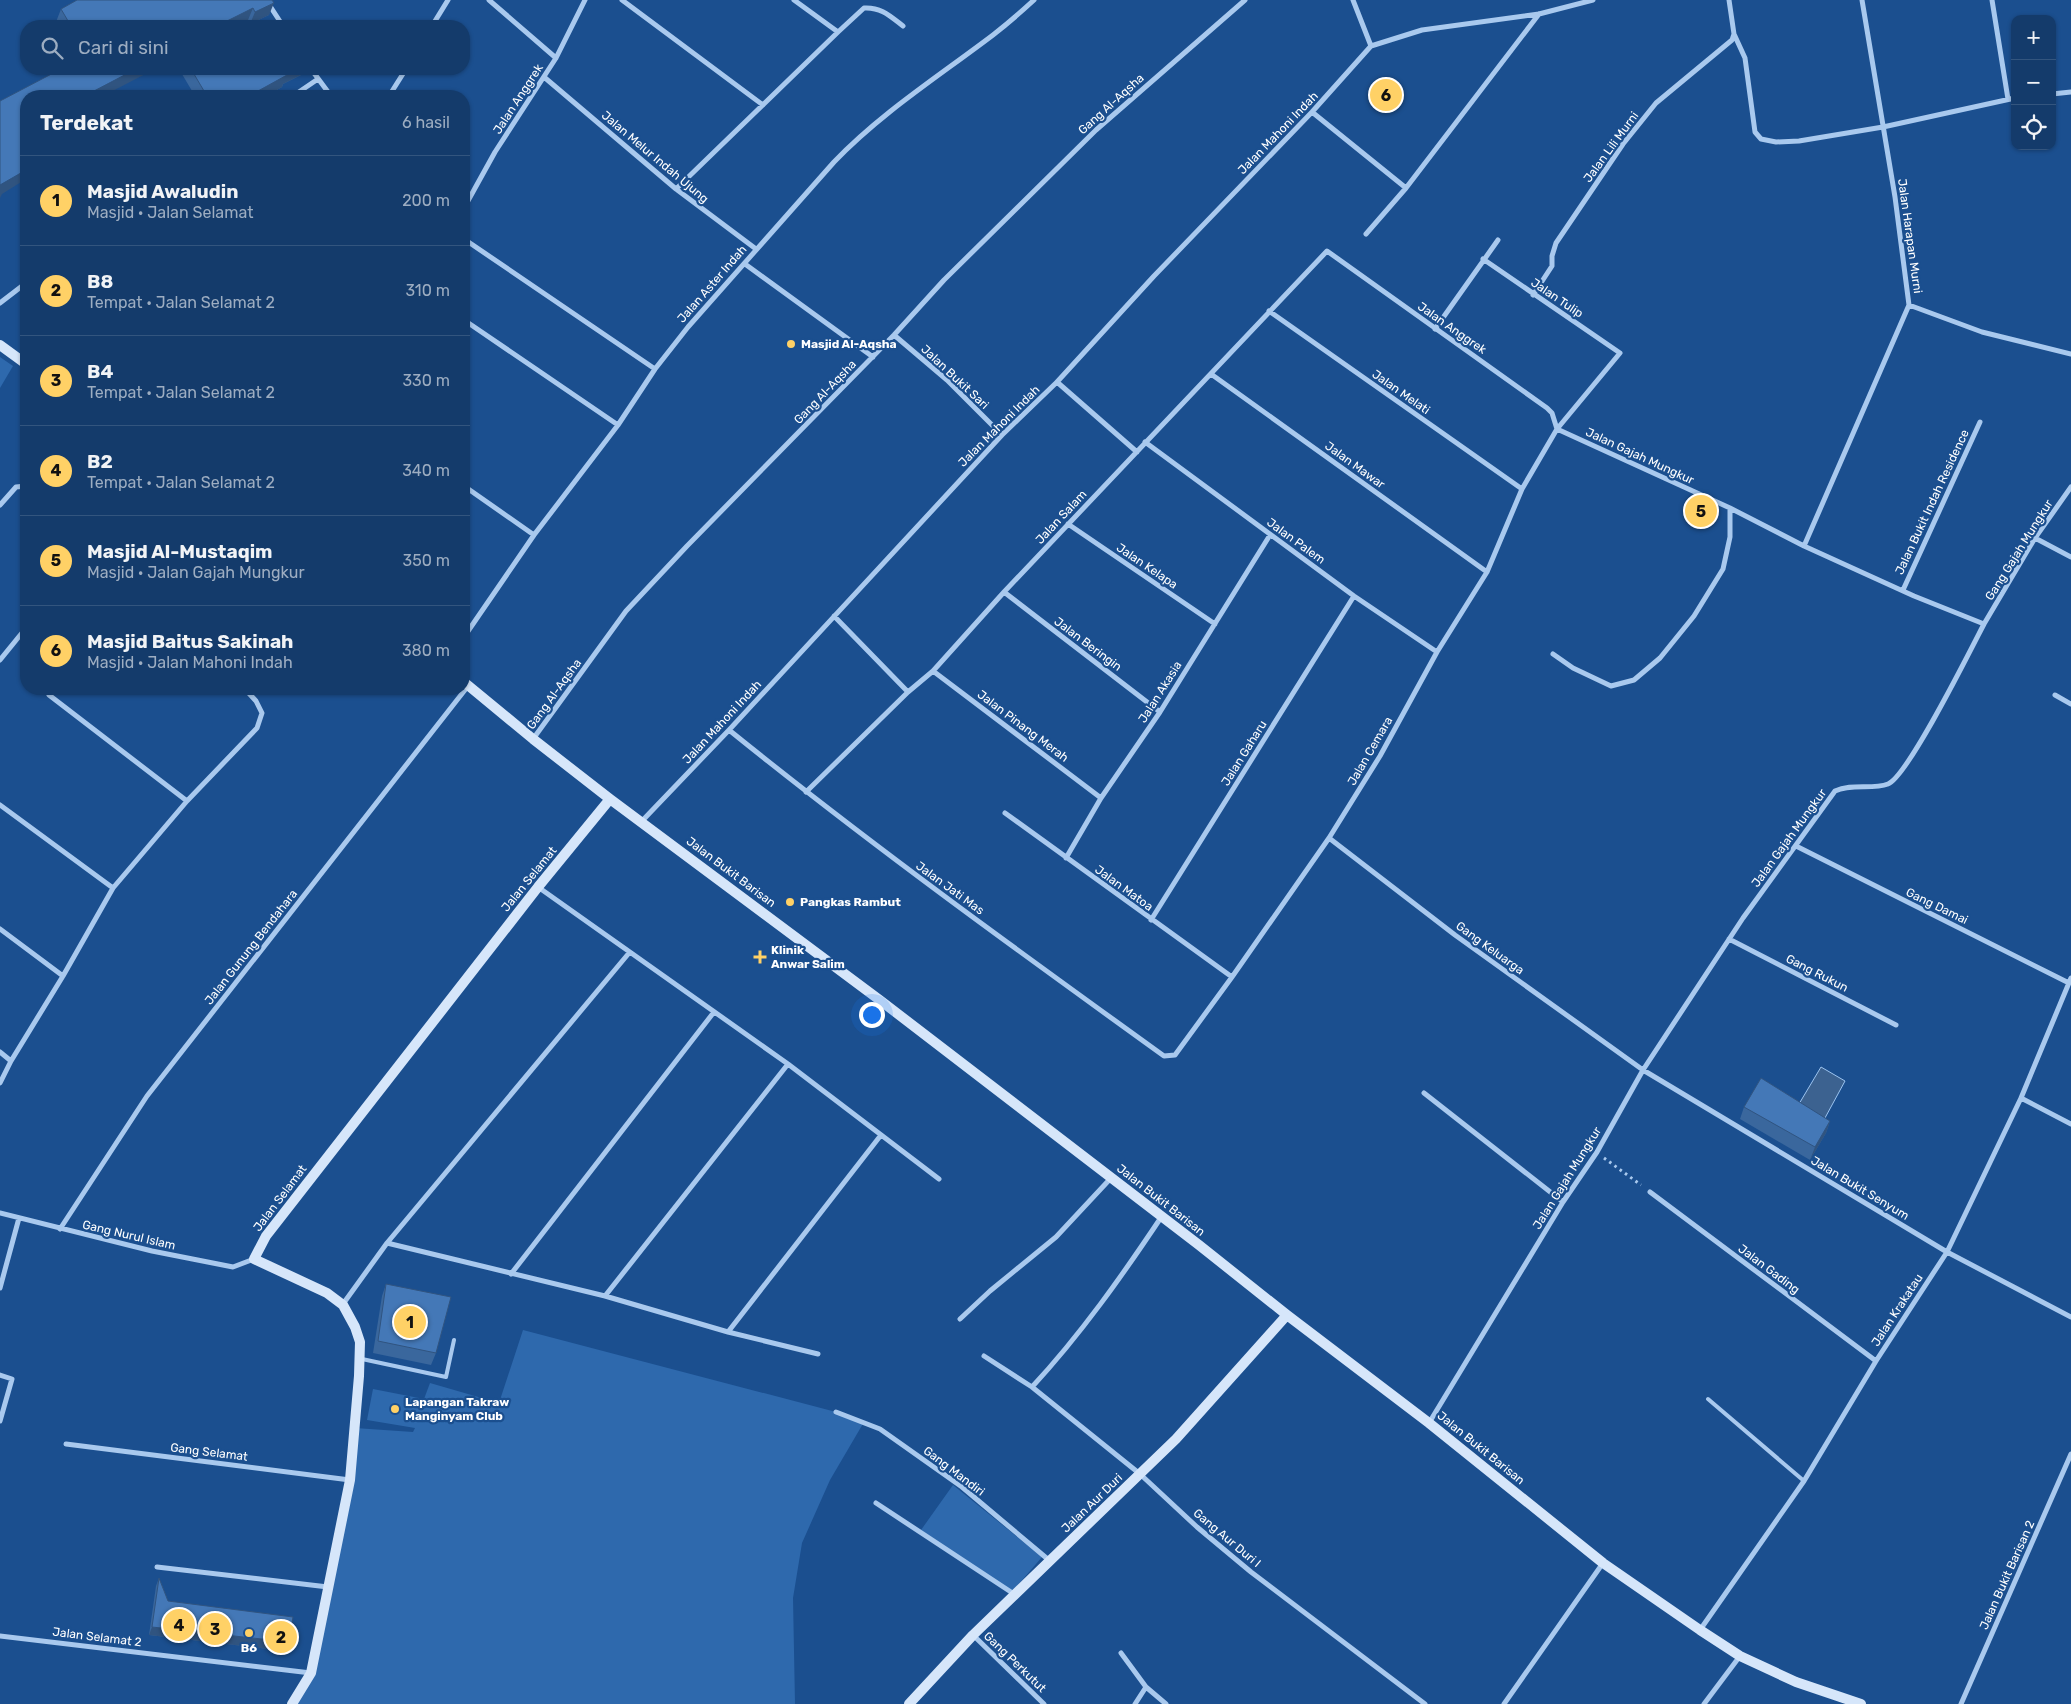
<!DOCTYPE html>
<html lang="id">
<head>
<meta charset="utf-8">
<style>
	:root { --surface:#143b6b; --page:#1d4271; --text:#f1f3f6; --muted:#9dadc1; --line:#33557e; --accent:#ffd166 }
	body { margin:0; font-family:Rubik,sans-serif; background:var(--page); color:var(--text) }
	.controls { position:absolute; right:15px; top:15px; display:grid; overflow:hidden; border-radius:10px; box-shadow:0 1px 4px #0004 }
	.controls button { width:45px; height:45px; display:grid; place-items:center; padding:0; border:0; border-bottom:1px solid var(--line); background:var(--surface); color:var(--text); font:25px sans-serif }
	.you { position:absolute; left:871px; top:1014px; width:18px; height:18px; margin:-12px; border:4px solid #fff; border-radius:50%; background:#1a73e8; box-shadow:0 0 0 8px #1a73e833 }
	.badge { display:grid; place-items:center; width:32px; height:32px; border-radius:50%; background:var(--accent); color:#111; font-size:16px; font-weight:700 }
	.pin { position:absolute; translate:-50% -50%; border:2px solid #fff; box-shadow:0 1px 5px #0006 }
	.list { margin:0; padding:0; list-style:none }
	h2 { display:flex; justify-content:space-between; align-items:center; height:65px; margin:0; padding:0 20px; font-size:21px }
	h2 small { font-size:16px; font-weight:400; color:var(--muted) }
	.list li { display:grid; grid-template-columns:32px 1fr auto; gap:15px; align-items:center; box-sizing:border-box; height:90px; padding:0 20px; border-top:1px solid var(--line) }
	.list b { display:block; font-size:19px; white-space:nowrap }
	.list p { margin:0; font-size:16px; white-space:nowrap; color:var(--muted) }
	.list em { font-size:16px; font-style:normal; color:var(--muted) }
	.icon { flex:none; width:28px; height:28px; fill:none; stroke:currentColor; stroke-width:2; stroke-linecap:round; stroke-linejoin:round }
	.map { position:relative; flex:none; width:2071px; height:1704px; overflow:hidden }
	.search { position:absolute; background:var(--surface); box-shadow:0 1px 4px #0004; left:20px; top:20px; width:450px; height:55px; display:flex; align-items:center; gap:12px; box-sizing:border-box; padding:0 18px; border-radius:20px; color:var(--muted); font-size:19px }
	.panel { position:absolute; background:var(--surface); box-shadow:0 1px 4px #0004; left:20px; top:90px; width:450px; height:605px; border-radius:20px }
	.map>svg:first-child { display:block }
</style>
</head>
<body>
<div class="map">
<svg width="2071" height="1704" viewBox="0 0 2071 1704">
	<rect width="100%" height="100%" fill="#1b4f8f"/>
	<!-- green -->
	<path fill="#2e69ad" d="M0,357L13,366L0,388Z
		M523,1330L836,1412L864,1422L830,1480L802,1543L793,1598L795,1704H292L311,1673L355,1428L413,1432L415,1428L367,1420L373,1389L424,1399L430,1383L499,1403Z
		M953,1485L1042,1557L1012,1592L921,1530Z"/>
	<!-- water -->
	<path fill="#3c6290" stroke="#9cc4f0" d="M1821,1067L1845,1081L1819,1129L1793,1114Z"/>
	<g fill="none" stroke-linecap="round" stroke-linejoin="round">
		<!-- path -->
		<path stroke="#a9c9ee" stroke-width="3" stroke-dasharray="2.5 4" stroke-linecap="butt" d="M1604,1158L1641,1185"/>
		<!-- lane -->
		<path stroke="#a9c9ee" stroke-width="4" d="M362,1359L446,1377L454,1340
			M1708,1399L1804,1481"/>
		<!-- street -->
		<path stroke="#a9c9ee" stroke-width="5" d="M266,0L283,26
			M489,0L556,58
			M622,0L763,105
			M1353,0L1371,46
			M1992,0L2008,99
			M432,26L448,0
			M838,32L864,8C881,7 890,16 903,26
			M1734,34L1745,58L1755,132L1761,139L1776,142L1799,141L1883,127L2015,98
			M1371,46L1422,30L1539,14L1593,0
			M311,69L331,96
			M544,77L676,189L756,249
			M2052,94L2071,92
			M293,96L318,79
			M389,96L406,69
			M1312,112L1406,188
			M676,189L838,32L794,0
			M464,208L495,152L556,58L585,0
			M1366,234L1406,188L1539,14
			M464,239L655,369
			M745,264L873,357
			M1533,295L1552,266V256L1556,243L1623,144L1656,103L1732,40L1734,34L1729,0
			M0,303L26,283
			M1909,305L1982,332L2071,354
			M1269,311L1522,489
			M464,320L618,425
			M1435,329L1498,240
			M894,335L947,380L1002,435
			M1211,374L1487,572
			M1057,382L1137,452
			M1145,442L1354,596L1437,652
			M464,486L534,535
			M0,505L16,487L26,486
			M1068,524L1215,624
			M2035,538L2071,557
			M1804,546L1909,305L1895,197L1862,0
			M1903,590L1980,422
			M1004,592L1160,712
			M834,616L908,692
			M1984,624L2035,538L2071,487
			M464,637L534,535L618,425L655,369L688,327L834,162C881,113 939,76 993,35C1007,24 1021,12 1034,0
			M1553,654L1573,668L1611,686L1634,680L1660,658L1694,616L1723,569L1730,537V508
			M0,660L26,628
			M933,671L1101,798
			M49,695L187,801
			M2055,695L2071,704
			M729,730C870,844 1017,950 1164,1056L1175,1055L1232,977L1329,838L1380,756L1437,652L1487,572L1522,489L1557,429L1620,353L1483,259
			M533,739L626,611L687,546L894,335L944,280L1096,130L1245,0
			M806,792L908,692L933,671L1004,592L1327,251L1547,408L1552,413L1557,429
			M0,805L113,888
			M1005,813L1232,977
			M642,821L729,730L1002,435L1057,382L1154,276L1312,112L1371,46
			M1329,838L1455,935L1643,1070L1947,1252L2071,1317
			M1796,846L2069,983
			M1066,858L1101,798L1160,712L1270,535
			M538,887L788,1064L939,1179
			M1151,920L1354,596
			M0,929L63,976
			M1729,939L1896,1025
			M0,1052L11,1061
			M0,1083L11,1061L63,976L113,888L187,801L257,728L262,713L256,701L245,689
			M1424,1093L1563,1202
			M2021,1098L2071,1124
			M1650,1192L1876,1361
			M0,1213L152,1251L233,1267L254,1259
			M60,1229L147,1096L468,686
			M387,1243L605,1296L728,1332L818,1354
			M511,1274L714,1012
			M0,1288L19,1218
			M605,1296L788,1064
			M343,1304L387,1243L629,953
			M960,1319L990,1291L1056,1237L1111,1178
			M728,1332L881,1135
			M984,1356L1032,1387L1140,1474L1197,1527L1251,1572L1425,1704
			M0,1375L12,1379L0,1421
			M1032,1387C1081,1334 1122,1276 1162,1216
			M836,1412L880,1429L962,1487L1050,1561
			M1429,1423L1563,1202L1597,1152L1643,1070L1743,918L1835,791C1852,783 1872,790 1888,784C1908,776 1971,649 1984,624L1914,596L1804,546L1730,508L1557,429
			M66,1444L350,1480
			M876,1503L1014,1594
			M157,1567L328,1587
			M1700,1630L1804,1481L1876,1361L1947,1252L2021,1098L2071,978
			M973,1635L1044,1704
			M0,1636L311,1673
			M1121,1653L1146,1687L1135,1704
			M1146,1687L1166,1704
			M1504,1704L1603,1563
			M1704,1704L1740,1656
			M1961,1704L2071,1454"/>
		<!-- secondary -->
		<path stroke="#d6e6fa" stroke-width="10" d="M0,345L26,364
			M464,682L533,739L610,799L881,1001L1199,1245L1287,1315L1429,1423L1603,1563L1700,1630L1740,1656L1796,1682L1861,1704
			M292,1704L311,1673L350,1480L359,1376L360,1342L355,1327L343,1305L327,1293L254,1259L266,1236L538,887L610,799
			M909,1704L973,1635L1176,1439L1287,1315"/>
	</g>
	<!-- wall -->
	<path fill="#3a679d" d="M272,0L269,15L250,24L248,20L237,26H59L56,22L61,9Z
		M179,69H238V70L240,69H305L303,74L283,84L282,87L266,96H195Z
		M1744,1107L1830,1121L1826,1133L1810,1160L1740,1119Z
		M386,1284L436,1353L431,1365L373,1353L382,1296Z
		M159,1578L168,1601L289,1642L286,1651L149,1635L156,1586Z"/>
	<!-- shaded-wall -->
	<path fill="#305480" d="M274,3L269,15L250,24L255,12Z
		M253,8L248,20L237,26H217Z
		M136,69H155L103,96H92L94,91Z
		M294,69H305L303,74L283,84L282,87L266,96H249L286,73Z
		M26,170V179L2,194L0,198V185Z
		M1830,1121L1826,1133L1810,1160L1815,1147Z
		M152,1627L289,1642L286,1651L149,1635Z"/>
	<!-- building -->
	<path fill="#4478b7" stroke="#305480" d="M77,0H272L274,3L255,12L253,8L217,26H71L61,9Z
		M61,69H136L94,91L97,96H26V170L0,185V101Z
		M191,69H238V70L240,69H294L286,73L287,75L249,96H207Z
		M1761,1078L1830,1121L1815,1147L1744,1107Z
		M386,1284L451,1297L436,1353L378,1341Z
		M159,1578L168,1601L293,1617L289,1642L152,1627Z"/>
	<!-- markers -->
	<g fill="#ffd166" stroke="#1b4f8f" stroke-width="2">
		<circle cx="791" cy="344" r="5"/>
		<circle cx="790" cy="902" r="5"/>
		<path d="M757.5 949.5h5v5h5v5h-5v5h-5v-5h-5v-5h5z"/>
		<circle cx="395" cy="1409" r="5"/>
		<circle cx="249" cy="1633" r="5"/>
	</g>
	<g text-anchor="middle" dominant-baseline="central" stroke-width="4.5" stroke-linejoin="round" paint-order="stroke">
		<!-- street labels -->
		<g font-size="12" fill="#fff" stroke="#1b4f8f">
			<text transform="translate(518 99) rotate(-57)">Jalan Anggrek</text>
			<text transform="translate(1111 104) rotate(-42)">Gang Al-Aqsha</text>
			<text transform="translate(1278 133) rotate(-46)">Jalan Mahoni Indah</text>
			<text transform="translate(1611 147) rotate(-54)">Jalan Lili Murni</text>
			<text transform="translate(655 157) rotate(40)">Jalan Melur Indah Ujung</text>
			<text transform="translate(1910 236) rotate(82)">Jalan Harapan Murni</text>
			<text transform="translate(712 284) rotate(-49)">Jalan Aster Indah</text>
			<text transform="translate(1557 298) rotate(34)">Jalan Tulip</text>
			<text transform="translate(1452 328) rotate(35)">Jalan Anggrek</text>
			<text transform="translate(955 377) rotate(43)">Jalan Bukit Sari</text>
			<text transform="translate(825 392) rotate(-46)">Gang Al-Aqsha</text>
			<text transform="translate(1401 392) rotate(35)">Jalan Melati</text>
			<text transform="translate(999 426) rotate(-45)">Jalan Mahoni Indah</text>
			<text transform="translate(1640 456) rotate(25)">Jalan Gajah Mungkur</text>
			<text transform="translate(1355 465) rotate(36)">Jalan Mawar</text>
			<text transform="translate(1932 502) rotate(-65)">Jalan Bukit Indah Residence</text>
			<text transform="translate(1061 517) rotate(-47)">Jalan Salam</text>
			<text transform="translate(1296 541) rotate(36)">Jalan Palem</text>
			<text transform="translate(2019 550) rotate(-58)">Gang Gajah Mungkur</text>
			<text transform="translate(1147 566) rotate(34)">Jalan Kelapa</text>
			<text transform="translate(1088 644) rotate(37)">Jalan Beringin</text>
			<text transform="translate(1160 692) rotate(-58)">Jalan Akasia</text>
			<text transform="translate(554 694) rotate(-54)">Gang Al-Aqsha</text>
			<text transform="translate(722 722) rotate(-47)">Jalan Mahoni Indah</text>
			<text transform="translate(1023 726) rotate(37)">Jalan Pinang Merah</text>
			<text transform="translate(1370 751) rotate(-60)">Jalan Cemara</text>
			<text transform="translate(1244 753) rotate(-58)">Jalan Gaharu</text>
			<text transform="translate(1789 838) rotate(-54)">Jalan Gajah Mungkur</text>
			<text transform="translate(731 872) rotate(37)">Jalan Bukit Barisan</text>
			<text transform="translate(529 879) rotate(-51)">Jalan Selamat</text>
			<text transform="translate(950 888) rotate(36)">Jalan Jati Mas</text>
			<text transform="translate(1124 888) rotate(36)">Jalan Matoa</text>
			<text transform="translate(1937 906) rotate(26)">Gang Damai</text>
			<text transform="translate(251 947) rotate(-52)">Jalan Gunung Bendahara</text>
			<text transform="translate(1490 948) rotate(36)">Gang Keluarga</text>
			<text transform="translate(1817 973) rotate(27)">Gang Rukun</text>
			<text transform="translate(1567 1178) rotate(-58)">Jalan Gajah Mungkur</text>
			<text transform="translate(1860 1188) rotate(31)">Jalan Bukit Senyum</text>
			<text transform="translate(280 1198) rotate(-53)">Jalan Selamat</text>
			<text transform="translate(1161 1200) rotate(38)">Jalan Bukit Barisan</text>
			<text transform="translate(129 1235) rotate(13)">Gang Nurul Islam</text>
			<text transform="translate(1769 1269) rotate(37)">Jalan Gading</text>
			<text transform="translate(1897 1310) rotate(-57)">Jalan Krakatau</text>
			<text transform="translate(1481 1448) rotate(39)">Jalan Bukit Barisan</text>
			<text transform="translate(209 1452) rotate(7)">Gang Selamat</text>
			<text transform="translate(954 1471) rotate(37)">Gang Mandiri</text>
			<text transform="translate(1092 1503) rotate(-44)">Jalan Aur Duri</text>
			<text transform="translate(1227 1538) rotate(40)">Gang Aur Duri I</text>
			<text transform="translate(2007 1575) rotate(-66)">Jalan Bukit Barisan 2</text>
			<text transform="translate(97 1637) rotate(7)">Jalan Selamat 2</text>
			<text transform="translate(1015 1662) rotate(44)">Gang Perkutut</text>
		</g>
		<!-- poi labels -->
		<g font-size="12" font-weight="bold" fill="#fff" stroke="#1b4f8f" text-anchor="start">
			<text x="801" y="344">Masjid Al-Aqsha</text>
			<text x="800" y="902">Pangkas Rambut</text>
			<text x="771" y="950">Klinik<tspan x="771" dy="14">Anwar Salim</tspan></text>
			<text x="405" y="1402">Lapangan Takraw<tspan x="405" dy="14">Manginyam Club</tspan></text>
			<text x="249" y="1648" text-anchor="middle">B6</text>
		</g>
	</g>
</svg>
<div class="controls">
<button>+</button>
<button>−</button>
<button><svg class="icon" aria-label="locate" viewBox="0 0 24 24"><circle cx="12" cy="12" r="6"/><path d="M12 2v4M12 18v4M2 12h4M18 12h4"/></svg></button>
</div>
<div class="you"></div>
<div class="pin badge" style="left:410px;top:1322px">1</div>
<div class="pin badge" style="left:281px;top:1637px">2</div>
<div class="pin badge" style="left:215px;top:1629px">3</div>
<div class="pin badge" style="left:179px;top:1625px">4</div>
<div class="pin badge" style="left:1701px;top:511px">5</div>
<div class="pin badge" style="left:1386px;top:95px">6</div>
<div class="search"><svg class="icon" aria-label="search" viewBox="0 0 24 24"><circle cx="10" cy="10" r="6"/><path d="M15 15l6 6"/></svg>Cari di sini</div>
<section class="panel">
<h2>Terdekat<small>6 hasil</small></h2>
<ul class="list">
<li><span class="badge">1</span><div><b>Masjid Awaludin</b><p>Masjid · Jalan Selamat</p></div><em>200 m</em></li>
<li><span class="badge">2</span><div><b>B8</b><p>Tempat · Jalan Selamat 2</p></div><em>310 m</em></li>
<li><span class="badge">3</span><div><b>B4</b><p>Tempat · Jalan Selamat 2</p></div><em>330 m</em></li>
<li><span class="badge">4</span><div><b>B2</b><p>Tempat · Jalan Selamat 2</p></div><em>340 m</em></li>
<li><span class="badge">5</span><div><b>Masjid Al-Mustaqim</b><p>Masjid · Jalan Gajah Mungkur</p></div><em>350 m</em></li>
<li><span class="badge">6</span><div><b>Masjid Baitus Sakinah</b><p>Masjid · Jalan Mahoni Indah</p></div><em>380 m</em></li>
</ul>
</section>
</div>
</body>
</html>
